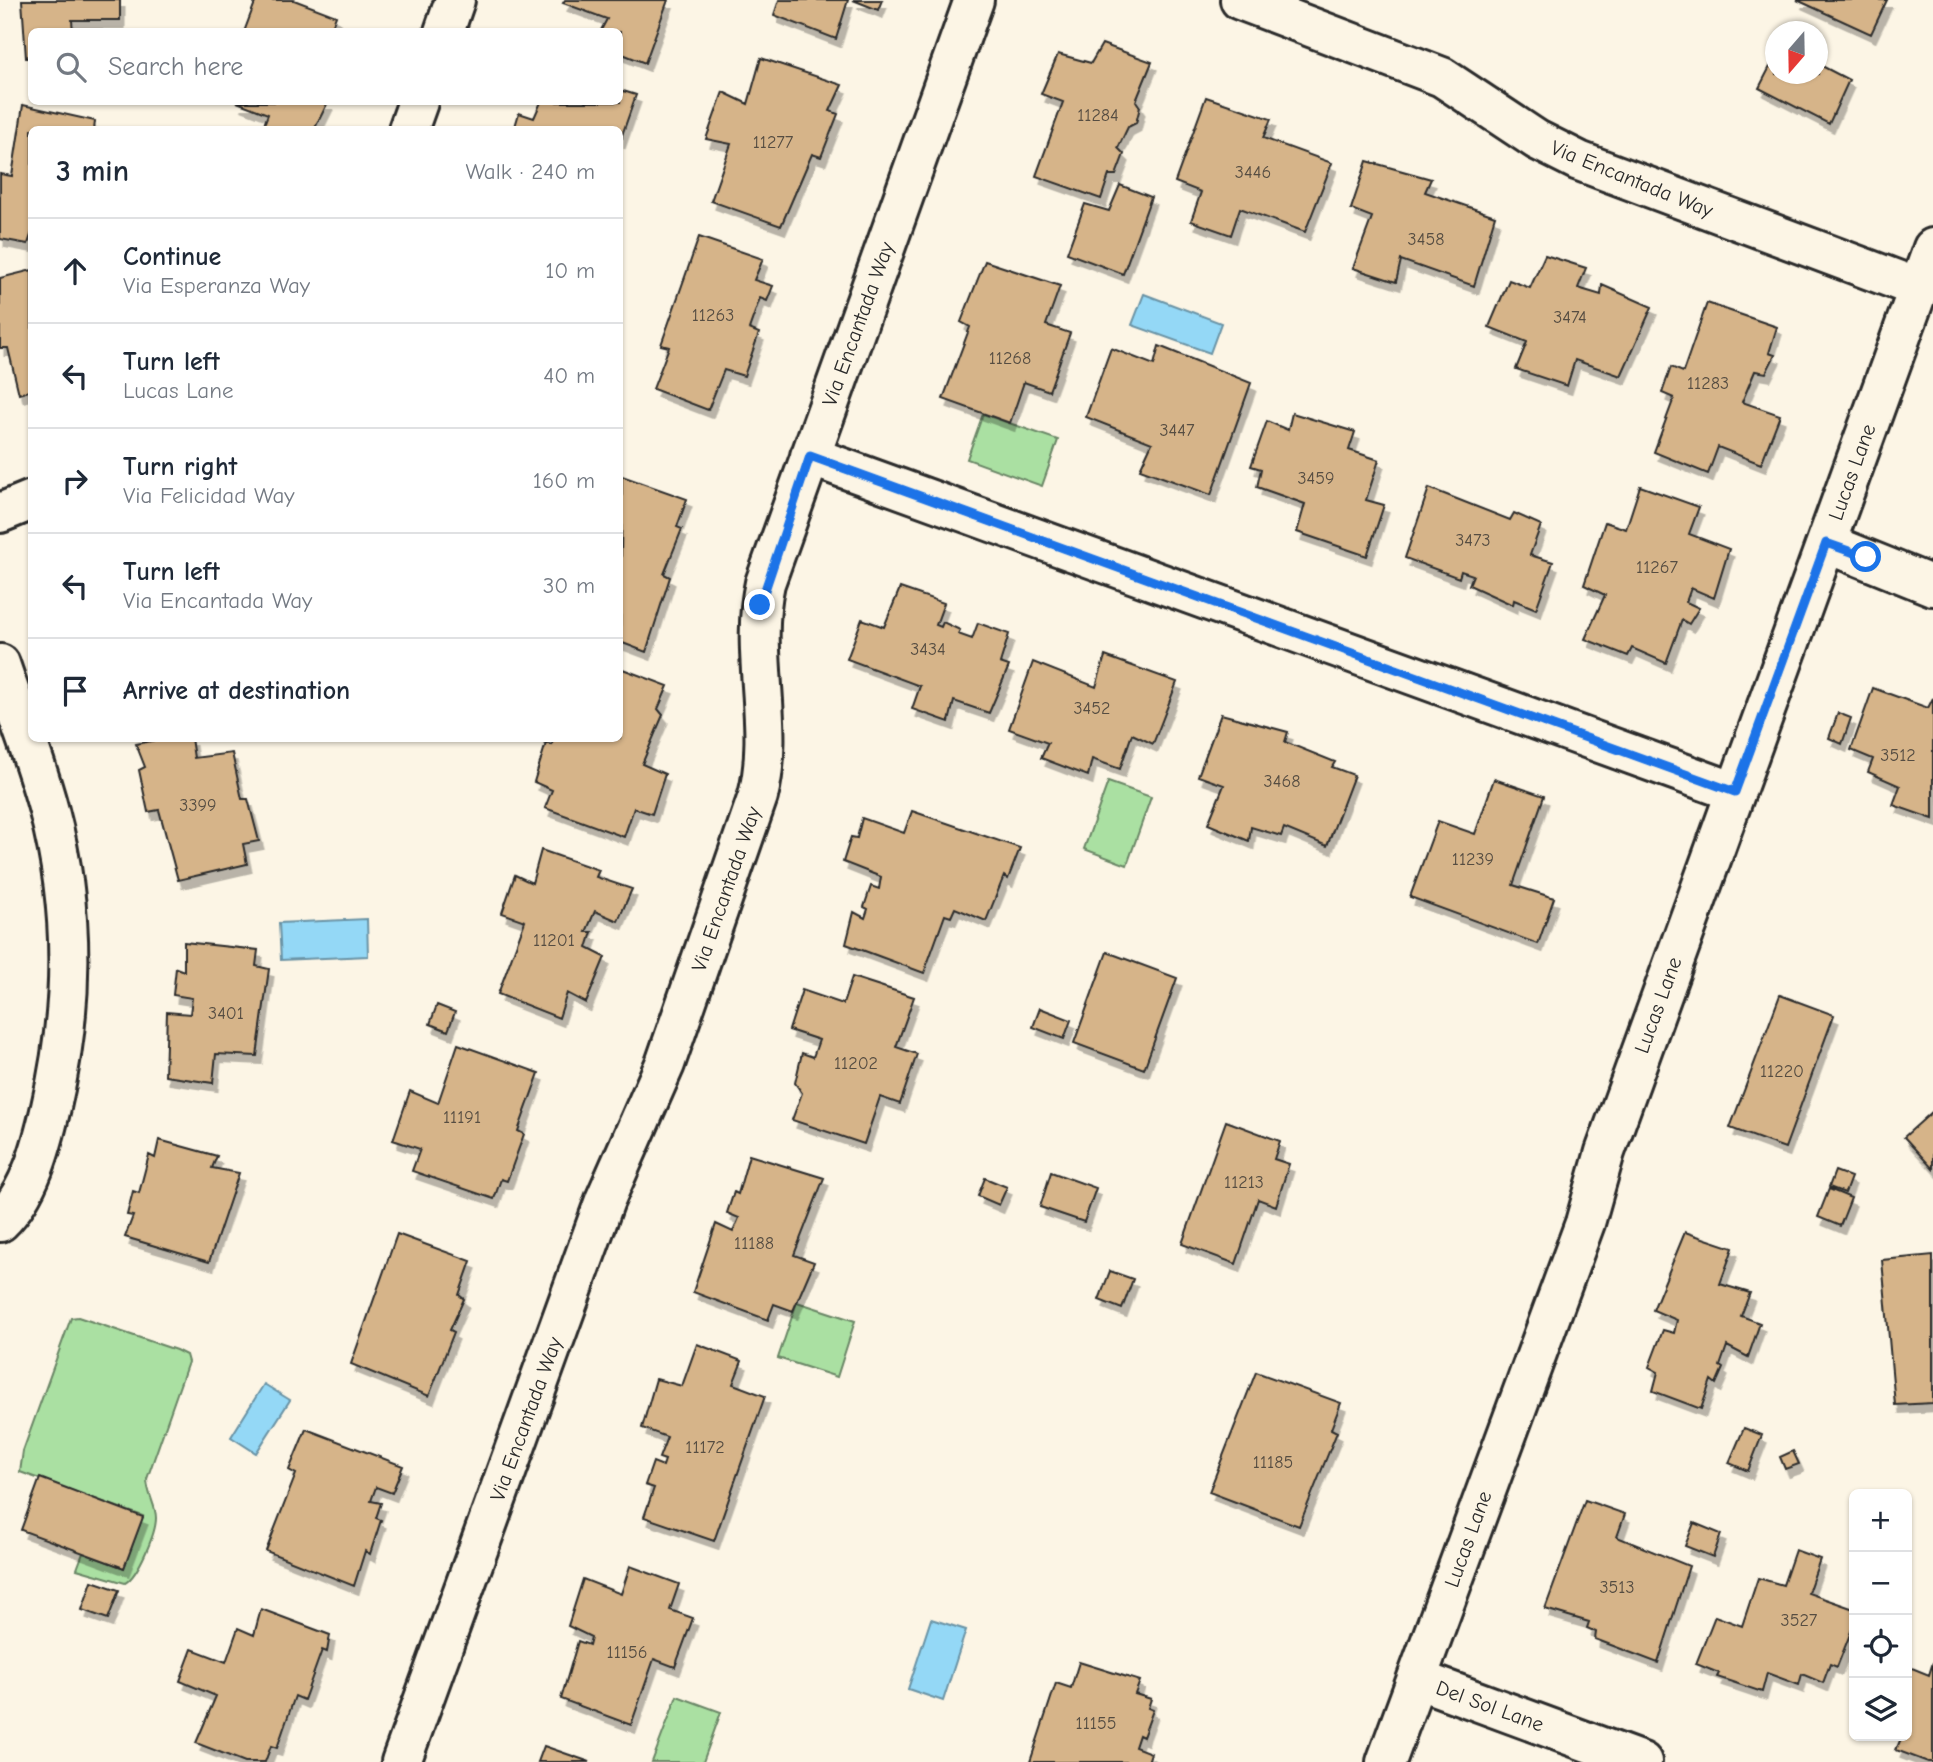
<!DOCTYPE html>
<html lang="en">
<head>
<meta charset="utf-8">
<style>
	:root { --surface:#fff; --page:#f6f6f7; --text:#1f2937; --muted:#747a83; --line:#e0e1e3 }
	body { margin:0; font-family:"Comic Neue",sans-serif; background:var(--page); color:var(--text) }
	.controls { position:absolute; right:21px; bottom:21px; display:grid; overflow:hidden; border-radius:10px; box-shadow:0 2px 5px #0004 }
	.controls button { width:63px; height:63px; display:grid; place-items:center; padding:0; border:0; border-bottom:2px solid var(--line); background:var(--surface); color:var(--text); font:35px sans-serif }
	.compass { position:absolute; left:1765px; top:21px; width:63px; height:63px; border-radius:50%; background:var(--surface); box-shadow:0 2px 5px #0004; rotate:200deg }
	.stop { position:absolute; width:21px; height:21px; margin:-16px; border:5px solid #1a73e8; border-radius:50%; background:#fff }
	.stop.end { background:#1a73e8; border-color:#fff; box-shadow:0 2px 7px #0008 }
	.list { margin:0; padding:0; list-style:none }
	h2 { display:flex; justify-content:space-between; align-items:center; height:91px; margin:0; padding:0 28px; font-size:30px }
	h2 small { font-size:23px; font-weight:400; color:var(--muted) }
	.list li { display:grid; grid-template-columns:46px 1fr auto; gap:21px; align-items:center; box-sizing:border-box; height:105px; padding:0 28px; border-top:2px solid var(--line) }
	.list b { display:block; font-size:26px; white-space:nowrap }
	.list p { margin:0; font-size:23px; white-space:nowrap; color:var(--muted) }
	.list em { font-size:23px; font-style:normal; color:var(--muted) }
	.icon { flex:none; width:38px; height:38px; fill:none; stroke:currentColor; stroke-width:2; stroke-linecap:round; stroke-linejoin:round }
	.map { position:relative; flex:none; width:1933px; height:1762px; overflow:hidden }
	.search { position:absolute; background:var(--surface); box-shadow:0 2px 5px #0004; left:28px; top:28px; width:595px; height:77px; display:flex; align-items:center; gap:18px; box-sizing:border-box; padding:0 24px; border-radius:10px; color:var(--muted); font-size:26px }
	.panel { position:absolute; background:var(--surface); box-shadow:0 2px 5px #0004; left:28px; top:126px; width:595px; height:616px; border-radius:10px }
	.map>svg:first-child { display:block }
</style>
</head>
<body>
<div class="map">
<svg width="1933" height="1762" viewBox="0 0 1933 1762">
	<defs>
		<filter id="shadow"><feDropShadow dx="4.5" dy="8" stdDeviation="0" flood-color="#0004"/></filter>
	</defs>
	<rect width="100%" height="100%" fill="#fcf5e5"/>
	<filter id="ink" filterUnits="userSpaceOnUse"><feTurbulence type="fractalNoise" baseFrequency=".0143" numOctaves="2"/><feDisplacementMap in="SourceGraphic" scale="14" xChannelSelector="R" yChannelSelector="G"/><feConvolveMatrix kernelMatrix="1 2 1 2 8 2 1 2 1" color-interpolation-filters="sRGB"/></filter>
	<g filter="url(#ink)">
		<!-- green -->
		<path fill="#aae0a2" stroke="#6a8666" stroke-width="2" d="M983,414L1058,440L1042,486L967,459Z
			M1108,782L1151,797L1127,865L1084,849Z
			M797,1302L855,1321L837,1377L778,1358Z
			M78,1317L176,1350L186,1355L188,1362L147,1479C147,1494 156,1505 156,1518C156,1533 138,1576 125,1583L77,1569L83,1553L124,1568L143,1516L20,1472L23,1451L71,1318Z
			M677,1696L721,1712L703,1762H652Z"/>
		<!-- water -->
		<path fill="#94d8f6" stroke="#6a93a5" stroke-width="2" d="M1144,294L1221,323L1210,353L1132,325Z
			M367,919L368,956L281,960L279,923Z
			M264,1384L290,1400L256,1453L231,1437Z
			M931,1619L966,1630L943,1701L908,1689Z"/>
		<!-- building -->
		<path fill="#d6b489" stroke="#2b2b2b" stroke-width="2" filter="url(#shadow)" d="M22,0H120V20H72L73,32H32V58H26Z
			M256,0H294L336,16L330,32H244Z
			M565,0H668L645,63L620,53V32H600L607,19L563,3Z
			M779,0H848L836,39L774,15Z
			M853,0H882L878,10Z
			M1797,0H1887L1871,34Z
			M1102,44L1152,62L1136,101L1140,107L1136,123L1128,127L1118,148L1124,154L1116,175H1109L1101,199L1036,176L1063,102L1041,94L1058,54L1091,63Z
			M1776,55V74H1818V64L1849,80L1829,124L1759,88Z
			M761,58L842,85L830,111L838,114L821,157L812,154L781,226L711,201L731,144L706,139L723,92L748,104Z
			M620,90L636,95L620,141V130H514L519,113L534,118L541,102H620Z
			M1206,97L1271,119L1263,138L1332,163L1305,232L1240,208L1231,235L1191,221L1201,192L1175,182Z
			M237,102H328L314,130H262L268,114Z
			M23,105L95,121L94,130H32V232L28,244L0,239V174L12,176Z
			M1367,161L1431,179L1425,192L1495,216L1474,286L1401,260L1396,282L1353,268L1372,217L1351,209Z
			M1120,185L1151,197L1123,274L1067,253L1085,204L1109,211Z
			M699,237L763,259L754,280L773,286L767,301L760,298L749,329L759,333L744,376L724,370L708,410L653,389L669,347L661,345Z
			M1545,255L1586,268L1578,288L1601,295L1602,285L1652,307L1621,376L1575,360L1567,386L1516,369L1527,342L1489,327L1509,280L1530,288Z
			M985,261L1060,286L1046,325L1070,333L1049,391L1024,382L1010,423L943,399L970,327L961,322Z
			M32,270V390L19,394L8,348H0V278Z
			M1707,303L1777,327L1769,353L1775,355L1766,373L1755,371L1742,402L1780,415L1761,464L1718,447L1708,474L1654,452L1674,398L1662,393L1671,367L1683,372Z
			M1159,346L1251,383L1211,495L1140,469L1152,443L1086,417L1111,348L1154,365Z
			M1292,413L1355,432L1349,450L1379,460L1366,500L1384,505L1367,556L1297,532L1305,504L1257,487L1261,469L1251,466L1267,421L1288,430Z
			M622,476L687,499L677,527L682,529L664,574L670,577L646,652L620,642Z
			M1640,486L1699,507L1689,534L1729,549L1714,598L1691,588L1686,602L1699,608L1689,624L1682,620L1666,663L1632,648L1628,656L1585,639L1605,595L1584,585L1605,522L1626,529Z
			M1429,488L1510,520L1514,513L1541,525L1530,555L1553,562L1536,609L1514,600L1513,605L1469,585L1473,575L1461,571L1459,578L1405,558Z
			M900,588L944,603L936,625L941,627L943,622L960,630L958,634L972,639L978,623L1009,634L1000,663L1009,666L989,713L954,701L949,722L912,709L920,686L847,659L862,619L884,627Z
			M1105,656L1177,682L1153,744L1132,734L1120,769L1092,759L1088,776L1041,758L1048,743L1009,729L1033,662L1096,687Z
			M620,668L668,686L658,709L663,715L642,764L665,774L652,814L634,808L624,837L545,808L552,790L534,782L546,743L552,745L554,738H620Z
			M1873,688L1928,708L1933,698V819L1893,805L1900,786L1868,772L1873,759L1851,750Z
			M1838,713L1851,718L1842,744L1829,738Z
			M1221,714L1288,732L1285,742L1335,762L1332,767L1354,775L1327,846L1284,828L1281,836L1251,827L1249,841L1208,824L1224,785L1198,776Z
			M166,738H191L194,758L232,753L242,799H248L259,841L243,844L247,864L178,880L159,810L148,812L139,770L145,767L136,744Z
			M1494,779L1544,796L1513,885L1554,898L1538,944L1410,897L1438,821L1475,834Z
			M912,811L1020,848L1008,879L1004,876L986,921L955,908L951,917L945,915L924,973L846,944L854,912L865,918L868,909L864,907L871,886L879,889L881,877L843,862L851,837L857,838L862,818L904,833Z
			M541,850L599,870L596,877L632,889L618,921L595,911L586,932H592L587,948L605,957L586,1003L567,993L559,1018L498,994L525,921L502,913L515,875L532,883Z
			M184,942L258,950L256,966L269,969L257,1056L216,1054L213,1083L165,1076L167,1012L190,1014L192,998L173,995L176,968L184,971Z
			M1107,952L1177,978L1144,1069L1074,1043Z
			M852,977L914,997L896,1047L917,1054L900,1104L880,1097L864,1144L792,1120L802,1093L795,1083L802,1053L813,1057L819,1040L789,1030L802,990L843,1004Z
			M1780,995L1834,1015L1785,1148L1730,1128Z
			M437,1005L455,1012L448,1031L430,1024Z
			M1040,1008L1071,1020L1064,1039L1033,1027Z
			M458,1044L539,1073L518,1131L524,1134L507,1181L501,1179L494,1199L412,1171L420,1149L393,1140L410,1091L438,1103Z
			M1933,1111V1169L1904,1137Z
			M1226,1121L1280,1141L1274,1159L1289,1164L1276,1206L1258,1199L1236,1264L1182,1244Z
			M159,1140L217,1156L212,1168L239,1173L209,1262L125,1237L133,1216L127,1215L133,1191L139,1193L149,1155L155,1158Z
			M749,1155L824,1178L794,1255L814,1262L793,1311L774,1304L768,1320L693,1292L716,1224L733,1232L739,1218L727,1213L734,1192L738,1194Z
			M1835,1171L1851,1177L1845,1193L1829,1187Z
			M1051,1172L1096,1188L1084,1222L1040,1207Z
			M985,1178L1007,1187L999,1205L978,1196Z
			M1829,1189L1851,1198L1840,1226L1818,1217Z
			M1685,1232L1733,1248L1720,1284L1750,1293L1741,1316L1760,1323L1748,1357L1727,1346L1720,1366L1723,1368L1716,1384L1711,1380L1701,1409L1653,1391L1658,1372L1649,1367L1663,1330L1674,1333L1677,1320L1653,1310Z
			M397,1234L471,1261L459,1295L464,1299L450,1330L454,1332L429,1396L351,1364Z
			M1933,1255V1403L1895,1405L1882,1260Z
			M1110,1271L1133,1279L1122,1309L1099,1300Z
			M697,1344L742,1361L733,1384L765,1396L714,1541L644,1517L654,1488L645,1485L653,1462L663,1466L665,1460L659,1458L667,1437L642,1428L656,1379L682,1386Z
			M1256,1372L1341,1403L1331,1429L1337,1432L1299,1526L1209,1492Z
			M1744,1428L1762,1435L1748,1471L1729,1463Z
			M306,1429L403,1466L392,1493L376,1487L371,1501L381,1503L376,1518L381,1520L370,1554L365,1551L354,1586L266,1551L296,1474L289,1470Z
			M1793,1451L1799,1464L1785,1469L1780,1457Z
			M40,1478L143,1517L124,1568L21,1530Z
			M1585,1500L1625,1514L1617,1537L1689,1566L1658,1663L1595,1639L1596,1632L1587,1628L1589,1622L1545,1609Z
			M1694,1523L1721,1534L1713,1557L1685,1546Z
			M1795,1550L1820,1559L1808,1593L1854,1609V1624L1837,1667L1830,1664L1823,1683L1802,1674L1799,1685L1767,1673L1762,1692L1717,1677L1719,1673L1696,1664L1715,1616L1742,1626L1758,1578L1783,1585Z
			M630,1566L679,1584L670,1610L693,1618L675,1667L654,1659L631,1725L561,1699L578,1641L589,1645L591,1637L568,1626L583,1579L621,1594Z
			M92,1581L119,1590L108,1619L82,1610Z
			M261,1609L330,1635L327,1652L322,1650L304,1700L295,1696L277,1748L271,1746L265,1762H245L196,1743L216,1696L180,1681L192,1649L226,1662L238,1628L254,1635Z
			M1079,1662L1140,1681L1135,1694L1151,1699L1148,1708L1153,1710L1143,1737L1139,1735L1135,1747L1151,1753L1148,1762H1030L1056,1683L1071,1688Z
			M1933,1662V1762H1928L1896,1750L1902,1736H1907V1666L1929,1675Z
			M544,1746L590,1762H538Z"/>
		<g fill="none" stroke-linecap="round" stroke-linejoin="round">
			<defs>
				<path id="minor" d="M1240,0L1442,77L1537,140L1579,161L1918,288
					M444,32L455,0
					M408,130L418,102
					M810,456L1735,792
					M0,513L32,500
					M1826,543L1933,586
					M0,664C16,712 36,761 49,811C75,909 74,1008 51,1107C42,1146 30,1193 0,1222
					M1417,1679L1642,1762
					M401,1762L605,1200L665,1064L758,796C776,726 749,653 765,583L974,0
					M1386,1762L1585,1223L1605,1152L1933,248"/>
			</defs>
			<!-- minor casing -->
			<use href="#minor" stroke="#2b2b2b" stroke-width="44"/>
			<!-- minor -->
			<use href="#minor" stroke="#fcf5e5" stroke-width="38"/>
		</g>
	</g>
	<g fill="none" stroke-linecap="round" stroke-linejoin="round" filter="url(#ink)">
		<!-- route -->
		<path stroke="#1a73e8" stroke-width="9" d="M760,605L810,456L1735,792L1826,543L1866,557"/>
	</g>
	<g text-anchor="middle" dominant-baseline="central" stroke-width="6" stroke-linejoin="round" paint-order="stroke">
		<!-- number labels -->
		<g font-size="18" fill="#564d42">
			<text x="1098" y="115">11284</text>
			<text x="773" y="142">11277</text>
			<text x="1253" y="172">3446</text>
			<text x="1426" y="239">3458</text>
			<text x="713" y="315">11263</text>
			<text x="1570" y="317">3474</text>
			<text x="1010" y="358">11268</text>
			<text x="1708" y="383">11283</text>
			<text x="1177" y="430">3447</text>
			<text x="1316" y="478">3459</text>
			<text x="1473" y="540">3473</text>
			<text x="1657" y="567">11267</text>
			<text x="928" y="649">3434</text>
			<text x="1092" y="708">3452</text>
			<text x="1898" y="755">3512</text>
			<text x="1282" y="781">3468</text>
			<text x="198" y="805">3399</text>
			<text x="1473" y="859">11239</text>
			<text x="554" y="940">11201</text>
			<text x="226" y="1013">3401</text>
			<text x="856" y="1063">11202</text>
			<text x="1782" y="1071">11220</text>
			<text x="462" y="1117">11191</text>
			<text x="1244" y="1182">11213</text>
			<text x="754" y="1243">11188</text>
			<text x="705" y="1447">11172</text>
			<text x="1273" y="1462">11185</text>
			<text x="1617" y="1587">3513</text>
			<text x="1799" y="1620">3527</text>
			<text x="627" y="1652">11156</text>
			<text x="1096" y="1723">11155</text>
		</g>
		<!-- street labels -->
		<g font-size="21" fill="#2b2b2b" stroke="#fcf5e5">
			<text transform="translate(1632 179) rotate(22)">Via Encantada Way</text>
			<text transform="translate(858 324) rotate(-70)">Via Encantada Way</text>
			<text transform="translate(1852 472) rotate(-70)">Lucas Lane</text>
			<text transform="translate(726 889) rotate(-71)">Via Encantada Way</text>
			<text transform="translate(1658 1005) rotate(-70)">Lucas Lane</text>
			<text transform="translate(526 1419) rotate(-70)">Via Encantada Way</text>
			<text transform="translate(1468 1539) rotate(-70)">Lucas Lane</text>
			<text transform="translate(1490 1706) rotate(20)">Del Sol Lane</text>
		</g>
	</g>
</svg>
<div class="controls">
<button>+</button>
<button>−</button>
<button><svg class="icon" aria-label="locate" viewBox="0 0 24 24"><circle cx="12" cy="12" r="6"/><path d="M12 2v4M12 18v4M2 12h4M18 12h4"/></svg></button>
<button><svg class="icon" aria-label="layers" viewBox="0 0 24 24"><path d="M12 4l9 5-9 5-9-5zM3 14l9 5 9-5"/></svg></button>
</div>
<svg class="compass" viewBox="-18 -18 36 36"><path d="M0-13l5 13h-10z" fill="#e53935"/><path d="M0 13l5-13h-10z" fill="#747a83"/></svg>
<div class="stop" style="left:1866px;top:557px"></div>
<div class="stop end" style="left:760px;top:605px"></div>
<div class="search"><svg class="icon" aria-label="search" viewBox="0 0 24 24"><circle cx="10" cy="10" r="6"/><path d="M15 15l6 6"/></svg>Search here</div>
<section class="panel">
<h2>3 min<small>Walk · 240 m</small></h2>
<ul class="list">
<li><svg class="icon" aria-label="ahead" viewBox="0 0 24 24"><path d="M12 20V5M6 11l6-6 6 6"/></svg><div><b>Continue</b><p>Via Esperanza Way</p></div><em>10 m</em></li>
<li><svg class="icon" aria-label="left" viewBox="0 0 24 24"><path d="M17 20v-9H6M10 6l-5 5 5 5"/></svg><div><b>Turn left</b><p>Lucas Lane</p></div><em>40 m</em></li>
<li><svg class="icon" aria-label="right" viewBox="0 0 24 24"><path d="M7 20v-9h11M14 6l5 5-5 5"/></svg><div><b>Turn right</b><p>Via Felicidad Way</p></div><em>160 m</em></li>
<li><svg class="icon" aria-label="left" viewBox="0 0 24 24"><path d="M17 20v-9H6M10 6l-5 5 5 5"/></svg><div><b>Turn left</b><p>Via Encantada Way</p></div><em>30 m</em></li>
<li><svg class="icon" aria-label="arrive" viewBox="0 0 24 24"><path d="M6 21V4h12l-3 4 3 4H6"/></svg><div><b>Arrive at destination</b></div></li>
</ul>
</section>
</div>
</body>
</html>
